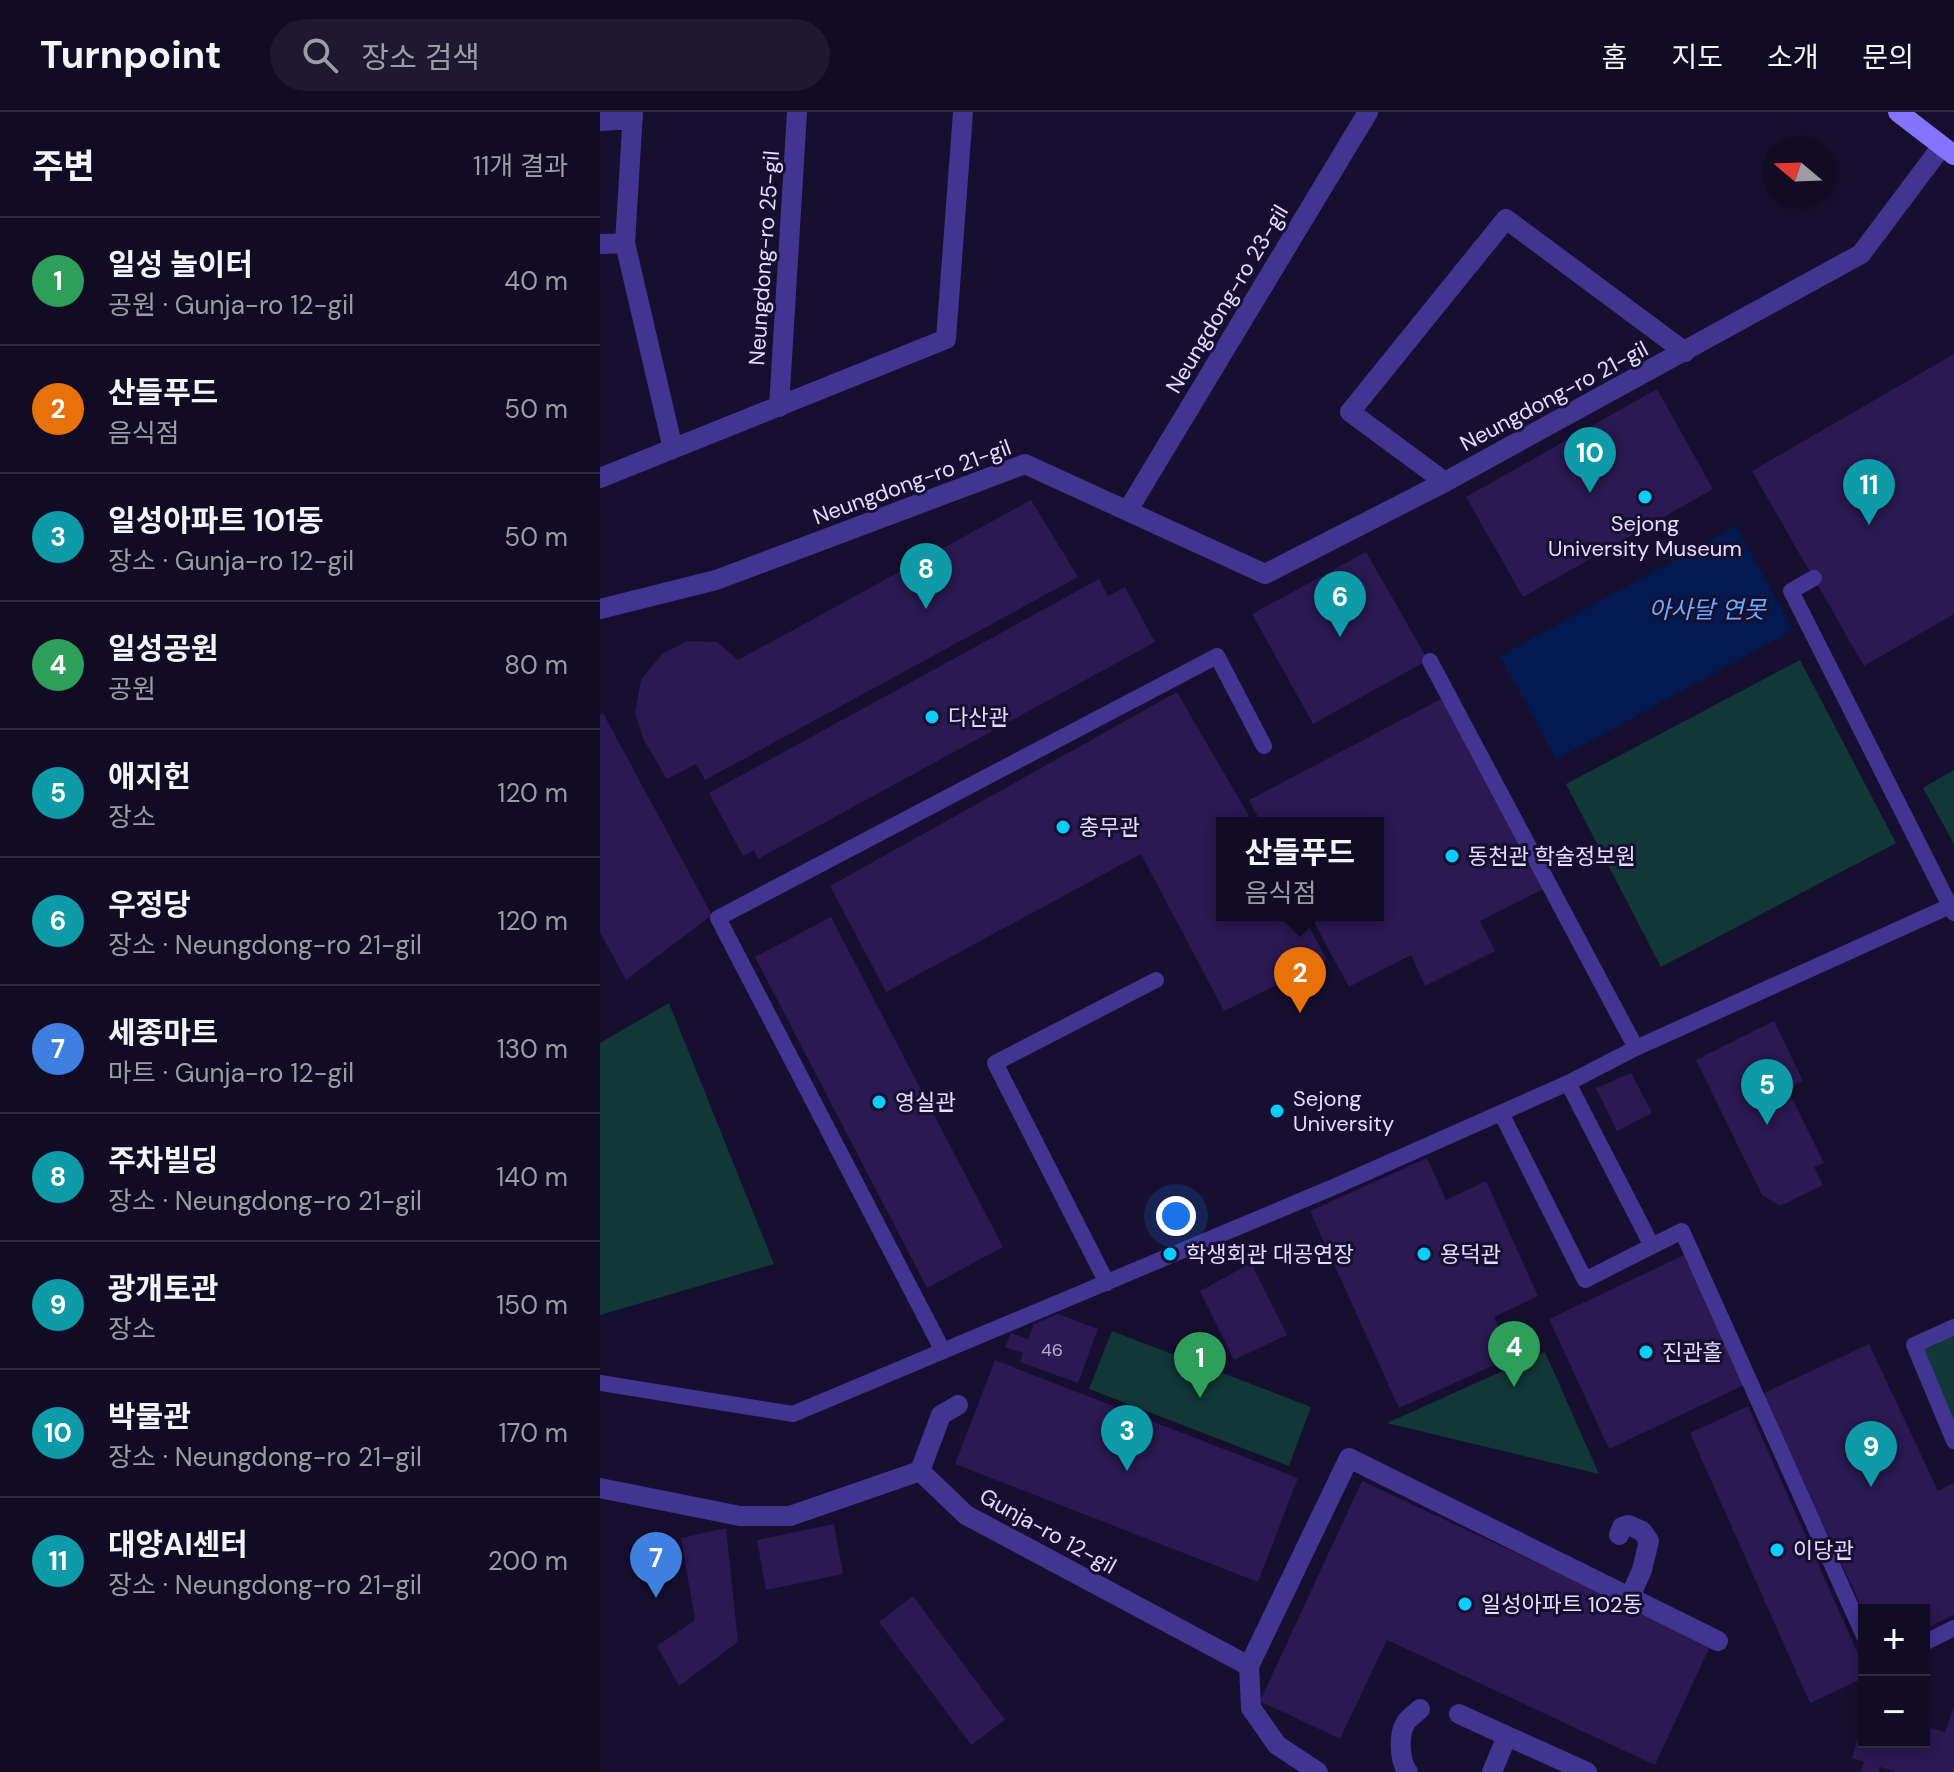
<!DOCTYPE html>
<html lang="ko">
<head>
<meta charset="utf-8">
<style>
	:root { --surface:#110b23; --page:#1e1930; --text:#f1f3f6; --muted:#9c9ba6; --line:#302b41; --accent:#db2777 }
	body { margin:0; font-family:"DM Sans","Noto Sans KR",sans-serif; background:var(--page); color:var(--text) }
	.controls { position:absolute; right:24px; bottom:24px; display:grid; overflow:hidden; border-radius:0px; box-shadow:0 4px 12px #0003 }
	.controls button { width:72px; height:72px; display:grid; place-items:center; padding:0; border:0; border-bottom:2px solid var(--line); background:var(--surface); color:var(--text); font:40px sans-serif }
	.compass { position:absolute; left:1162px; top:24px; width:72px; height:72px; border-radius:50%; background:var(--surface); box-shadow:0 4px 12px #0003; rotate:289deg }
	.you { position:absolute; left:576px; top:1104px; width:28px; height:28px; margin:-20px; border:6px solid #fff; border-radius:50%; background:#1a73e8; box-shadow:0 0 0 12px #1a73e833 }
	.badge { display:grid; place-items:center; width:52px; height:52px; border-radius:50%; background:var(--accent); color:#fff; font-size:26px; font-weight:700 }
	.pin { position:absolute; translate:-50% -66px; filter:drop-shadow(0 2px 4px #0008) }
	.pin::after { content:''; position:absolute; top:42px; width:28px; height:24px; background:inherit; clip-path:polygon(0 0,100% 0,50% 100%) }
	.popup { position:absolute; left:616px; top:705px; width:168px; height:104px; box-sizing:border-box; display:grid; place-content:center; border-radius:0px; background:var(--surface); filter:drop-shadow(0 2px 6px #0005); font-size:26px; white-space:nowrap; color:var(--muted) }
	.popup b { font-size:30px; color:var(--text) }
	.popup::after { content:''; position:absolute; left:50%; top:100%; margin-left:-16px; border:16px solid transparent; border-top-color:var(--surface) }
	.list { margin:0; padding:0; list-style:none }
	h2 { display:flex; justify-content:space-between; align-items:center; height:104px; margin:0; padding:0 32px; font-size:34px }
	h2 small { font-size:26px; font-weight:400; color:var(--muted) }
	.list li { display:grid; grid-template-columns:52px 1fr auto; gap:24px; align-items:center; box-sizing:border-box; height:128px; padding:0 32px; border-top:2px solid var(--line) }
	.list b { display:block; font-size:30px; white-space:nowrap }
	.list p { margin:0; font-size:26px; white-space:nowrap; color:var(--muted) }
	.list em { font-size:26px; font-style:normal; color:var(--muted) }
	.icon { flex:none; width:44px; height:44px; fill:none; stroke:currentColor; stroke-width:2; stroke-linecap:round; stroke-linejoin:round }
	.map { position:relative; flex:none; width:1354px; height:1660px; overflow:hidden }
	header { display:flex; align-items:center; gap:48px; box-sizing:border-box; height:112px; padding:0 40px; background:var(--surface); border-bottom:2px solid var(--line) }
	header strong { font-size:38px }
	nav { display:flex; gap:44px; margin-inline-start:auto; font-size:28px }
	.search { width:560px; height:72px; background:var(--page); display:flex; align-items:center; gap:20px; box-sizing:border-box; padding:0 28px; border-radius:44px; color:var(--muted); font-size:30px }
	main { display:flex }
	aside { flex:1; background:var(--surface) }
	.map>svg:first-child { display:block }
</style>
</head>
<body>
<header>
<strong>Turnpoint</strong>
<div class="search"><svg class="icon" aria-label="search" viewBox="0 0 24 24"><circle cx="10" cy="10" r="6"/><path d="M15 15l6 6"/></svg>장소 검색</div>
<nav><a>홈</a><a>지도</a><a>소개</a><a>문의</a></nav>
</header>
<main>
<aside>
<h2>주변<small>11개 결과</small></h2>
<ul class="list">
<li><span class="badge" style="background:#2e9e5b">1</span><div><b>일성 놀이터</b><p>공원 · Gunja-ro 12-gil</p></div><em>40 m</em></li>
<li><span class="badge" style="background:#e8710a">2</span><div><b>산들푸드</b><p>음식점</p></div><em>50 m</em></li>
<li><span class="badge" style="background:#0f9aa8">3</span><div><b>일성아파트 101동</b><p>장소 · Gunja-ro 12-gil</p></div><em>50 m</em></li>
<li><span class="badge" style="background:#2e9e5b">4</span><div><b>일성공원</b><p>공원</p></div><em>80 m</em></li>
<li><span class="badge" style="background:#0f9aa8">5</span><div><b>애지헌</b><p>장소</p></div><em>120 m</em></li>
<li><span class="badge" style="background:#0f9aa8">6</span><div><b>우정당</b><p>장소 · Neungdong-ro 21-gil</p></div><em>120 m</em></li>
<li><span class="badge" style="background:#3f7fe0">7</span><div><b>세종마트</b><p>마트 · Gunja-ro 12-gil</p></div><em>130 m</em></li>
<li><span class="badge" style="background:#0f9aa8">8</span><div><b>주차빌딩</b><p>장소 · Neungdong-ro 21-gil</p></div><em>140 m</em></li>
<li><span class="badge" style="background:#0f9aa8">9</span><div><b>광개토관</b><p>장소</p></div><em>150 m</em></li>
<li><span class="badge" style="background:#0f9aa8">10</span><div><b>박물관</b><p>장소 · Neungdong-ro 21-gil</p></div><em>170 m</em></li>
<li><span class="badge" style="background:#0f9aa8">11</span><div><b>대양AI센터</b><p>장소 · Neungdong-ro 21-gil</p></div><em>200 m</em></li>
</ul>
</aside>
<div class="map">
<svg width="1354" height="1660" viewBox="0 0 1354 1660">
	<rect width="100%" height="100%" fill="#170f2f"/>
	<!-- green -->
	<path fill="#113739" d="M1200,548L1296,731L1061,855L966,672Z
		M1354,658V732L1323,676Z
		M69,891L174,1152L0,1203V931Z
		M512,1219L711,1295L689,1354L489,1277Z
		M1354,1221V1315L1320,1236Z
		M945,1240L999,1362L787,1311Z"/>
	<!-- water -->
	<path fill="#051951" d="M1136,414L1193,518L956,648L900,544Z"/>
	<!-- building -->
	<path fill="#2a1952" d="M1354,242V502L1264,554L1152,359Z
		M1057,277L1113,377L923,485L866,385Z
		M431,388L478,465L105,668L96,652L67,667L44,628L35,601L41,568L62,542L87,529L117,530L138,548Z
		M766,440L828,548L713,612L652,502Z
		M499,467L508,484L525,475L555,530L158,747L154,738L143,744L109,681Z
		M577,580L653,711H622V803H703L727,848L624,899L541,742L286,880L230,774Z
		M843,586L943,777L880,809L895,839L825,874L811,843L749,875L710,803H778V711H661L649,688Z
		M3,601L112,803L26,868L0,820V603Z
		M231,805L403,1135L327,1176L155,845Z
		M1174,909L1203,969L1187,976L1224,1051L1214,1055L1223,1073L1180,1094L1162,1083L1096,948Z
		M1031,961L1052,1001L1017,1019L996,976Z
		M827,1046L846,1088L886,1069L938,1184L894,1205L912,1245L799,1296L710,1099Z
		M1084,1143L1144,1273L1009,1337L949,1207Z
		M651,1151L687,1223L634,1248L600,1179Z
		M458,1202L498,1217L478,1271L420,1250L423,1241L405,1235L411,1221L428,1227L434,1212Z
		M1269,1232L1338,1379L1354,1371V1503L1324,1517V1498H1263L1162,1282Z
		M395,1248L698,1366L658,1470L355,1352Z
		M1148,1294L1264,1555V1566L1210,1591L1090,1321Z
		M762,1369L1111,1532L1055,1653L787,1528L740,1627L660,1589Z
		M234,1412L243,1462L166,1478L157,1428Z
		M126,1416L138,1530L79,1574L57,1534L95,1508L81,1426Z
		M313,1484L405,1608L371,1633L279,1510Z
		M1354,1594V1660H1297L1280,1655L1278,1660H1261L1264,1650L1252,1646L1263,1608L1264,1630H1324V1614L1345,1620Z"/>
	<g fill="none" stroke-linecap="round" stroke-linejoin="round">
		<!-- lane -->
		<path stroke="#423592" stroke-width="16" d="M1214,466L1191,479L1350,794
			M830,549L1036,936
			M968,971L1052,1134L1082,1119L1264,1524
			M901,1001L985,1168L1052,1134
			M507,1171L395,951L556,868
			M1354,1215L1314,1233L1354,1329
			M343,1239L118,806L617,544L664,634
			M0,1271L193,1302L736,1074L968,971L1036,936L1350,794L1354,801
			M1324,1531L1354,1516"/>
		<!-- street -->
		<path stroke="#423592" stroke-width="20" d="M33,0L25,131L73,337
			M0,9L33,7
			M0,132L25,131
			M179,295L197,0
			M0,366L346,227L363,0
			M845,370L750,300L906,107L1085,240
			M528,398L768,0
			M0,497L116,468L425,352L665,462L845,370L1261,142L1342,34
			M320,1359L341,1303L358,1293
			M0,1376L140,1404H190L320,1359L366,1403L649,1554L651,1596L677,1633L718,1660
			M1019,1423L1022,1415L1028,1413L1042,1419L1049,1429L1042,1458L1030,1485
			M649,1554L749,1346L1118,1529
			M859,1602L907,1624
			M808,1660C800,1651 798,1624 805,1612C807,1607 816,1601 820,1597
			M892,1660L907,1624L987,1660"/>
		<!-- secondary -->
		<path stroke="#8573ff" stroke-width="20" d="M1298,0L1354,43"/>
	</g>
	<!-- markers -->
	<g fill="#08ceff" stroke="#170f2f" stroke-width="3">
		<circle cx="1045" cy="385" r="8"/>
		<circle cx="332" cy="605" r="8"/>
		<circle cx="463" cy="715" r="8"/>
		<circle cx="852" cy="744" r="8"/>
		<circle cx="279" cy="990" r="8"/>
		<circle cx="677" cy="999" r="8"/>
		<circle cx="570" cy="1142" r="8"/>
		<circle cx="824" cy="1142" r="8"/>
		<circle cx="1046" cy="1240" r="8"/>
		<circle cx="1177" cy="1438" r="8"/>
		<circle cx="865" cy="1492" r="8"/>
	</g>
	<g text-anchor="middle" dominant-baseline="central" stroke-width="6" stroke-linejoin="round" paint-order="stroke">
		<!-- number labels -->
		<g font-size="18" fill="#b6abd4">
			<text x="452" y="1238">46</text>
		</g>
		<!-- street labels -->
		<g font-size="22" fill="#e4dcff" stroke="#170f2f">
			<text transform="translate(164 146) rotate(-86)">Neungdong-ro 25-gil</text>
			<text transform="translate(627 187) rotate(-59)">Neungdong-ro 23-gil</text>
			<text transform="translate(954 284) rotate(-28)">Neungdong-ro 21-gil</text>
			<text transform="translate(312 370) rotate(-20)">Neungdong-ro 21-gil</text>
			<text transform="translate(448 1419) rotate(29)">Gunja-ro 12-gil</text>
		</g>
		<!-- poi labels -->
		<g font-size="22" fill="#e4dcff" stroke="#170f2f" text-anchor="start">
			<text x="1045" y="411" text-anchor="middle">Sejong<tspan x="1045" dy="25">University Museum</tspan></text>
			<text x="348" y="605">다산관</text>
			<text x="479" y="715">충무관</text>
			<text x="868" y="744">동천관 학술정보원</text>
			<text x="693" y="986">Sejong<tspan x="693" dy="25">University</tspan></text>
			<text x="295" y="990">영실관</text>
			<text x="586" y="1142">학생회관 대공연장</text>
			<text x="840" y="1142">용덕관</text>
			<text x="1062" y="1240">진관홀</text>
			<text x="1193" y="1438">이당관</text>
			<text x="881" y="1492">일성아파트 102동</text>
		</g>
		<!-- water labels -->
		<g font-size="24" font-style="italic" fill="#6aacff" stroke="#170f2f">
			<text x="1107" y="497">아사달 연못</text>
		</g>
	</g>
</svg>
<div class="controls">
<button>+</button>
<button>−</button>
</div>
<svg class="compass" viewBox="-18 -18 36 36"><path d="M0-13l5 13h-10z" fill="#e53935"/><path d="M0 13l5-13h-10z" fill="#9c9ba6"/></svg>
<div class="you"></div>
<div class="pin badge" style="left:600px;top:1286px;background:#2e9e5b">1</div>
<div class="pin badge" style="left:700px;top:901px;background:#e8710a">2</div>
<div class="popup"><b>산들푸드</b>음식점</div>
<div class="pin badge" style="left:527px;top:1359px;background:#0f9aa8">3</div>
<div class="pin badge" style="left:914px;top:1275px;background:#2e9e5b">4</div>
<div class="pin badge" style="left:1167px;top:1013px;background:#0f9aa8">5</div>
<div class="pin badge" style="left:740px;top:525px;background:#0f9aa8">6</div>
<div class="pin badge" style="left:56px;top:1486px;background:#3f7fe0">7</div>
<div class="pin badge" style="left:326px;top:497px;background:#0f9aa8">8</div>
<div class="pin badge" style="left:1271px;top:1375px;background:#0f9aa8">9</div>
<div class="pin badge" style="left:990px;top:381px;background:#0f9aa8">10</div>
<div class="pin badge" style="left:1269px;top:413px;background:#0f9aa8">11</div>
</div>
</main>
</body>
</html>
